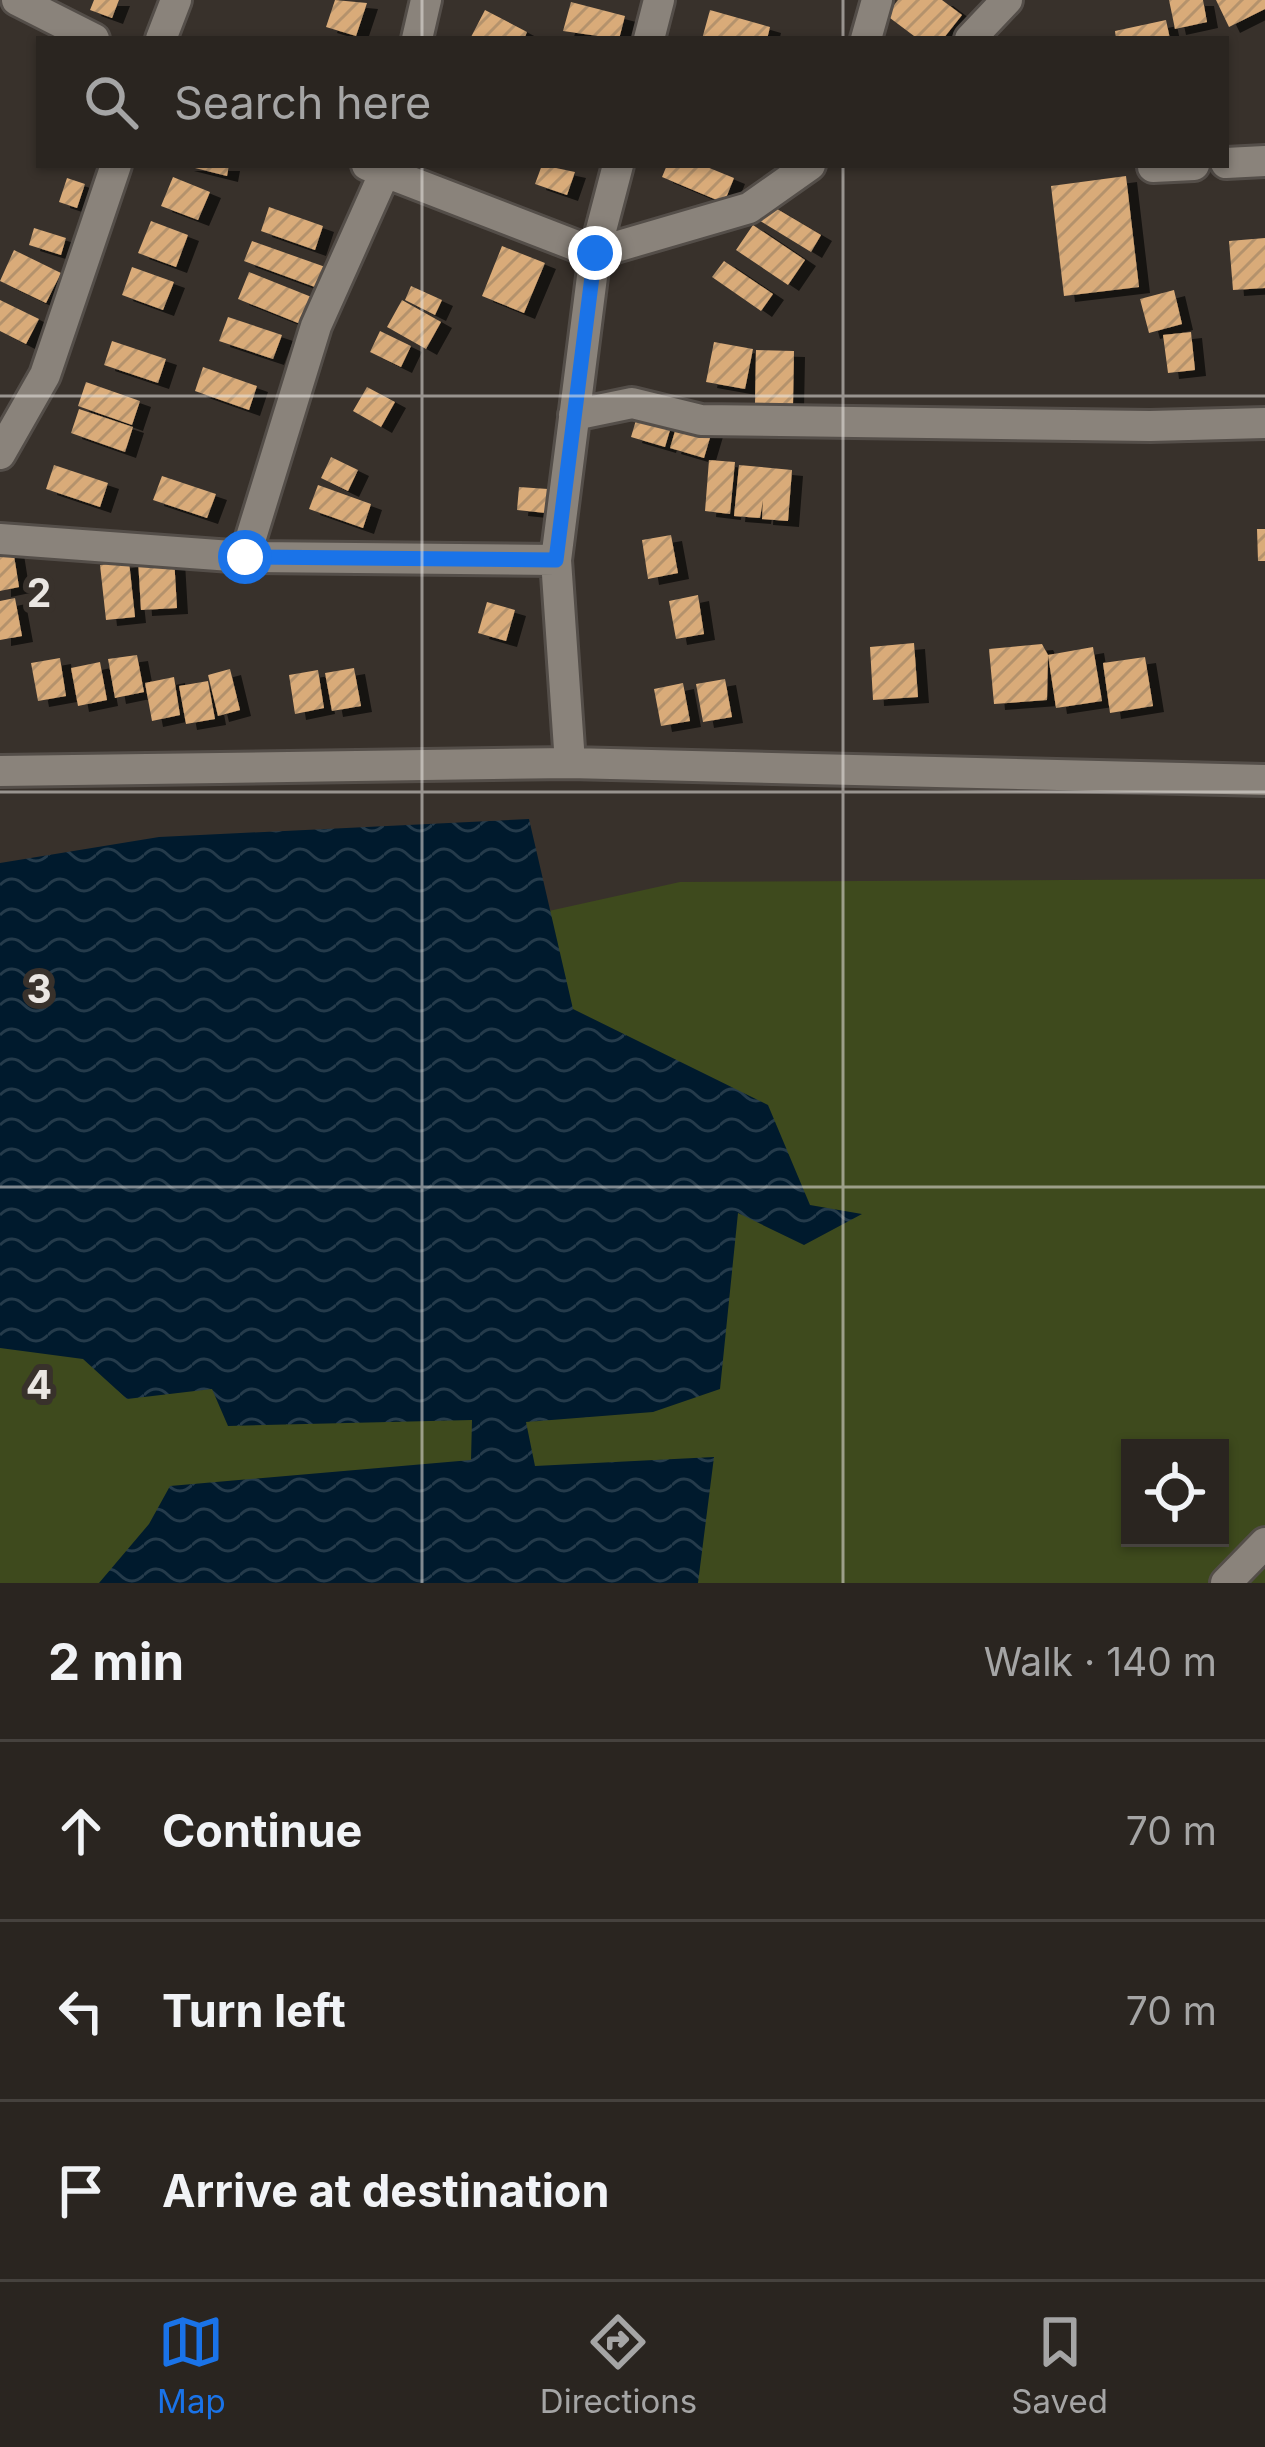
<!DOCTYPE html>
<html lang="en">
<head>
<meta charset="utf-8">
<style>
	:root { --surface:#2a2520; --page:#322d29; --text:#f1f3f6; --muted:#a5a5a5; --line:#46423e; --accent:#1a73e8 }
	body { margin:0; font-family:Inter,sans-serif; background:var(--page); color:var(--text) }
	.controls { position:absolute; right:36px; bottom:36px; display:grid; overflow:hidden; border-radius:0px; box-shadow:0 3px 9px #0004 }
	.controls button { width:108px; height:108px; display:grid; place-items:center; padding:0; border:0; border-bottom:3px solid var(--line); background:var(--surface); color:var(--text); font:60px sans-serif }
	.stop { position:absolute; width:36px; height:36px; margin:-27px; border:9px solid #1a73e8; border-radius:50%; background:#fff }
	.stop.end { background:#1a73e8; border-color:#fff; box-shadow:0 3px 12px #0008 }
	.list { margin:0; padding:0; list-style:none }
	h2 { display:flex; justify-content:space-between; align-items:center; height:156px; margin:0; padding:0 48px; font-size:51px }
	h2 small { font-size:39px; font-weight:400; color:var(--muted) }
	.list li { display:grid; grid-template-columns:78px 1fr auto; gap:36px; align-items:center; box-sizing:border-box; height:180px; padding:0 48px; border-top:3px solid var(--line) }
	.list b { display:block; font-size:45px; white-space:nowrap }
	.list em { font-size:39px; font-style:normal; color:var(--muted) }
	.icon { flex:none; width:66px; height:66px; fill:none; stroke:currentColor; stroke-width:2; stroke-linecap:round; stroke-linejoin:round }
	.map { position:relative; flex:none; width:1265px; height:1583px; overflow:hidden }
	.search { position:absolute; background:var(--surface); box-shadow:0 3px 9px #0004; left:36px; right:36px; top:36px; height:132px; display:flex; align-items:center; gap:30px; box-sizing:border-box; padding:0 42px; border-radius:0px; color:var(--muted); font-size:45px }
	.sheet { height:696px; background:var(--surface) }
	nav { display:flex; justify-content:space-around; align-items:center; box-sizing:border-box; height:168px; border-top:3px solid var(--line); background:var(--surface); font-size:33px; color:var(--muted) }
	nav a { display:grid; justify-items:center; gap:6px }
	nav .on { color:var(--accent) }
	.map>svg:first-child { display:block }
</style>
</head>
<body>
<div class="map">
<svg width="1265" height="1583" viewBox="0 0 1265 1583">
	<defs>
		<pattern id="water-waves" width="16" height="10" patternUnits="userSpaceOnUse" patternTransform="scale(3)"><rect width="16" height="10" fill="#001a2d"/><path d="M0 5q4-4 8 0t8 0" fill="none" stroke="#253b4b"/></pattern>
		<pattern id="building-hatch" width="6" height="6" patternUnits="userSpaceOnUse" patternTransform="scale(3)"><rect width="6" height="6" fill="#d9ab79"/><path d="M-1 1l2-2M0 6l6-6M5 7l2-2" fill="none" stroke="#b4926c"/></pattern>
		<filter id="shadow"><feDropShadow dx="11" dy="6" stdDeviation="0" flood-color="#0009"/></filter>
	</defs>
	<rect width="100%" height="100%" fill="#38312b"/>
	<!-- grass -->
	<path fill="#3e4a1d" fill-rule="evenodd" d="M1265,879V1583H0V1032L680,882ZM1130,1448H1220V1538H1130Z"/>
	<!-- water -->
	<path fill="url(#water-waves)" d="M529,819L573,1009L768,1105L810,1205L862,1214L804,1245L738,1213L720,1389L653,1412L526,1422L535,1466L714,1457L698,1583H99L149,1524L170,1486L471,1460L472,1420L228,1426L212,1389L127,1399L83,1359L0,1348V863L159,837Z"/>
	<!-- building -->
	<path fill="url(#building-hatch)" filter="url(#shadow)" d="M94,0H119L112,18L90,10Z
		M335,0L367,3L356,36L326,27Z
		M898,0H942L962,15L943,39H918L886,15Z
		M1169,0H1203L1207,22L1175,29Z
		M1216,0H1265V9L1229,27Z
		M571,2L625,16L619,39L563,31Z
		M485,10L527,32L524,39L471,37Z
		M710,10L770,27L767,39H702Z
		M1166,20L1170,39H1116L1115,31Z
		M183,165H229L227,176Z
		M542,165L575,172L567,195L535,184Z
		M667,165H702L734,178L724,203L662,177Z
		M1126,176L1139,287L1064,296L1051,186Z
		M173,177L210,192L198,220L161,206Z
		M67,178L85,184L77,208L59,202Z
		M767,203L821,235L811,252L757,219Z
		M269,207L323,226L315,250L261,231Z
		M151,221L188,235L176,267L138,253Z
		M753,225L805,260L788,285L736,250Z
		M34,228L66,238L61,255L29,245Z
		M1265,238V288L1233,290L1229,241Z
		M252,241L331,269L323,290L244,261Z
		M502,246L545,263L524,313L482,296Z
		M14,250L61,273L46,303L0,281Z
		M724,261L773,294L761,311L712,277Z
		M132,267L174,282L163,310L122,295Z
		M249,272L314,298L303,325L238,299Z
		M411,286L442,300L435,315L405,300Z
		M1174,290L1182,324L1149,333L1140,299Z
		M0,300L39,319L26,344L0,331Z
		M402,300L441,322L426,349L387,327Z
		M228,317L282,335L273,359L219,341Z
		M380,331L411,346L401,367L370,352Z
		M1191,332L1195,370L1168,373L1163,335Z
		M112,341L166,359L158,383L104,365Z
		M714,342L753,349L745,389L706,382Z
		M756,350L794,351L793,404H755Z
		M203,367L257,386L249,410L195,391Z
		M86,382L140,401L132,425L78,406Z
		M367,387L395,402L381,427L353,411Z
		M79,409L133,427L125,452L71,433Z
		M639,410L673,420L665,447L631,437Z
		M678,421L712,431L704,458L670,448Z
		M331,457L358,470L348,491L321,478Z
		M709,460L735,462L730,514L705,511Z
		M54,465L108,483L100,507L46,489Z
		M739,465L792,470L788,521L762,519L763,500L760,518L734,516Z
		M162,476L216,494L207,518L153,500Z
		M318,485L371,504L363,528L309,509Z
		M519,487L548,489L546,513L517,510Z
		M1257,529H1265V561H1258Z
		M671,535L678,573L648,579L642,540Z
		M13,549L19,587L0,591V552Z
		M174,557L177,608L141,610L138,559Z
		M129,561L135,617L106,620L100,565Z
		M698,595L704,634L676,639L669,601Z
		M15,598L22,636L0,640V601Z
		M487,602L515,610L506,641L478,633Z
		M914,643L918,697L873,700L870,647Z
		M1042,644L1048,655L1047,700L994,704L989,649Z
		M1093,647L1102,701L1056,708L1048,655Z
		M137,655L144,692L115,698L108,659Z
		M1145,657L1153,706L1110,713L1103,663Z
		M60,658L66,696L38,701L31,663Z
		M100,662L107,700L78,706L71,668Z
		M354,668L361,706L332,711L325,673Z
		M230,669L240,710L218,716L208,675Z
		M318,670L324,708L295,714L289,675Z
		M174,677L180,715L152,721L145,683Z
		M725,679L732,717L703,722L696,684Z
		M208,681L215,719L186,724L179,686Z
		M683,683L690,721L661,726L654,689Z"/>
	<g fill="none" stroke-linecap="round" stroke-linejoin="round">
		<defs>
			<path id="street" d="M17,0L94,39
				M161,39L176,0
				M417,39L426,0
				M649,39L659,0
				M866,39L877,0
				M970,39L1007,0
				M1226,163L1265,161
				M367,165L595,253L749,208L810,165
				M388,165L316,326L245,557L556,560
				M1153,167L1194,165
				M574,415L632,403L701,420L1150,426L1265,423
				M0,454L45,375L116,165
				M0,539L245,557
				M570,763L556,560L595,253L618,165
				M0,771L570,763L1265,780
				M1226,1583L1265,1543"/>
		</defs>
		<!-- street casing -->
		<use href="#street" stroke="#544e49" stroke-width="36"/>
		<!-- street -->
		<use href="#street" stroke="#8a837b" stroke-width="30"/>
	</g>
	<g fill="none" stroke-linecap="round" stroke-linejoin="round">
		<!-- route -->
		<path stroke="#1a73e8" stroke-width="15" d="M245,557L556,560L595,253"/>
	</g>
	<!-- grid -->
	<path fill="none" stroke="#eae6e2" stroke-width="3" stroke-opacity="0.55" d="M422,0V39M843,0V39M422,165V1583M843,165V1583M0,396H1265M0,792H1265M0,1187H1265"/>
	<g font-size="39" text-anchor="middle" font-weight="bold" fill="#eae6e2" stroke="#38312b" stroke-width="12" stroke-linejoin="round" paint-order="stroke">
		<text x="39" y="607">2</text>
		<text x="39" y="1003">3</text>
		<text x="39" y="1399">4</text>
	</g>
</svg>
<div class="controls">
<button><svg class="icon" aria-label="locate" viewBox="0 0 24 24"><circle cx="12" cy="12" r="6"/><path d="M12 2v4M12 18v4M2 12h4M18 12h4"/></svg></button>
</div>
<div class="stop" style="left:245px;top:557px"></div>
<div class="stop end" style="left:595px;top:253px"></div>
<div class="search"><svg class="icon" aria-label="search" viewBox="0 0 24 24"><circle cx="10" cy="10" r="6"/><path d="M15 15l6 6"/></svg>Search here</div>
</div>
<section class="sheet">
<h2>2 min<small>Walk · 140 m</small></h2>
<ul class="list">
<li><svg class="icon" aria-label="ahead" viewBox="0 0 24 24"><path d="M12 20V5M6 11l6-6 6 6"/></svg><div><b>Continue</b></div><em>70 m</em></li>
<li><svg class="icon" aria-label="left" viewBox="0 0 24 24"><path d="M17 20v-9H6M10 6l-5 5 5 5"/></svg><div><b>Turn left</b></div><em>70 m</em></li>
<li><svg class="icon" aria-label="arrive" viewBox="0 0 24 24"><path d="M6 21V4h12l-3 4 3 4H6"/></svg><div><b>Arrive at destination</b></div></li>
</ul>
</section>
<nav>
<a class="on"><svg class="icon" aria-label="map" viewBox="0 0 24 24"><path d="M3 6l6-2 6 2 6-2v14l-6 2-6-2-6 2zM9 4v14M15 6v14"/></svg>Map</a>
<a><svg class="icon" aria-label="directions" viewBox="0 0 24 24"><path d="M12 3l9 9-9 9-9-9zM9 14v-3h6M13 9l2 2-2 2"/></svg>Directions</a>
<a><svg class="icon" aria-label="saved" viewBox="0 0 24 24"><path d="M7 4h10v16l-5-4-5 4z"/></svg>Saved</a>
</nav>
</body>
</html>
